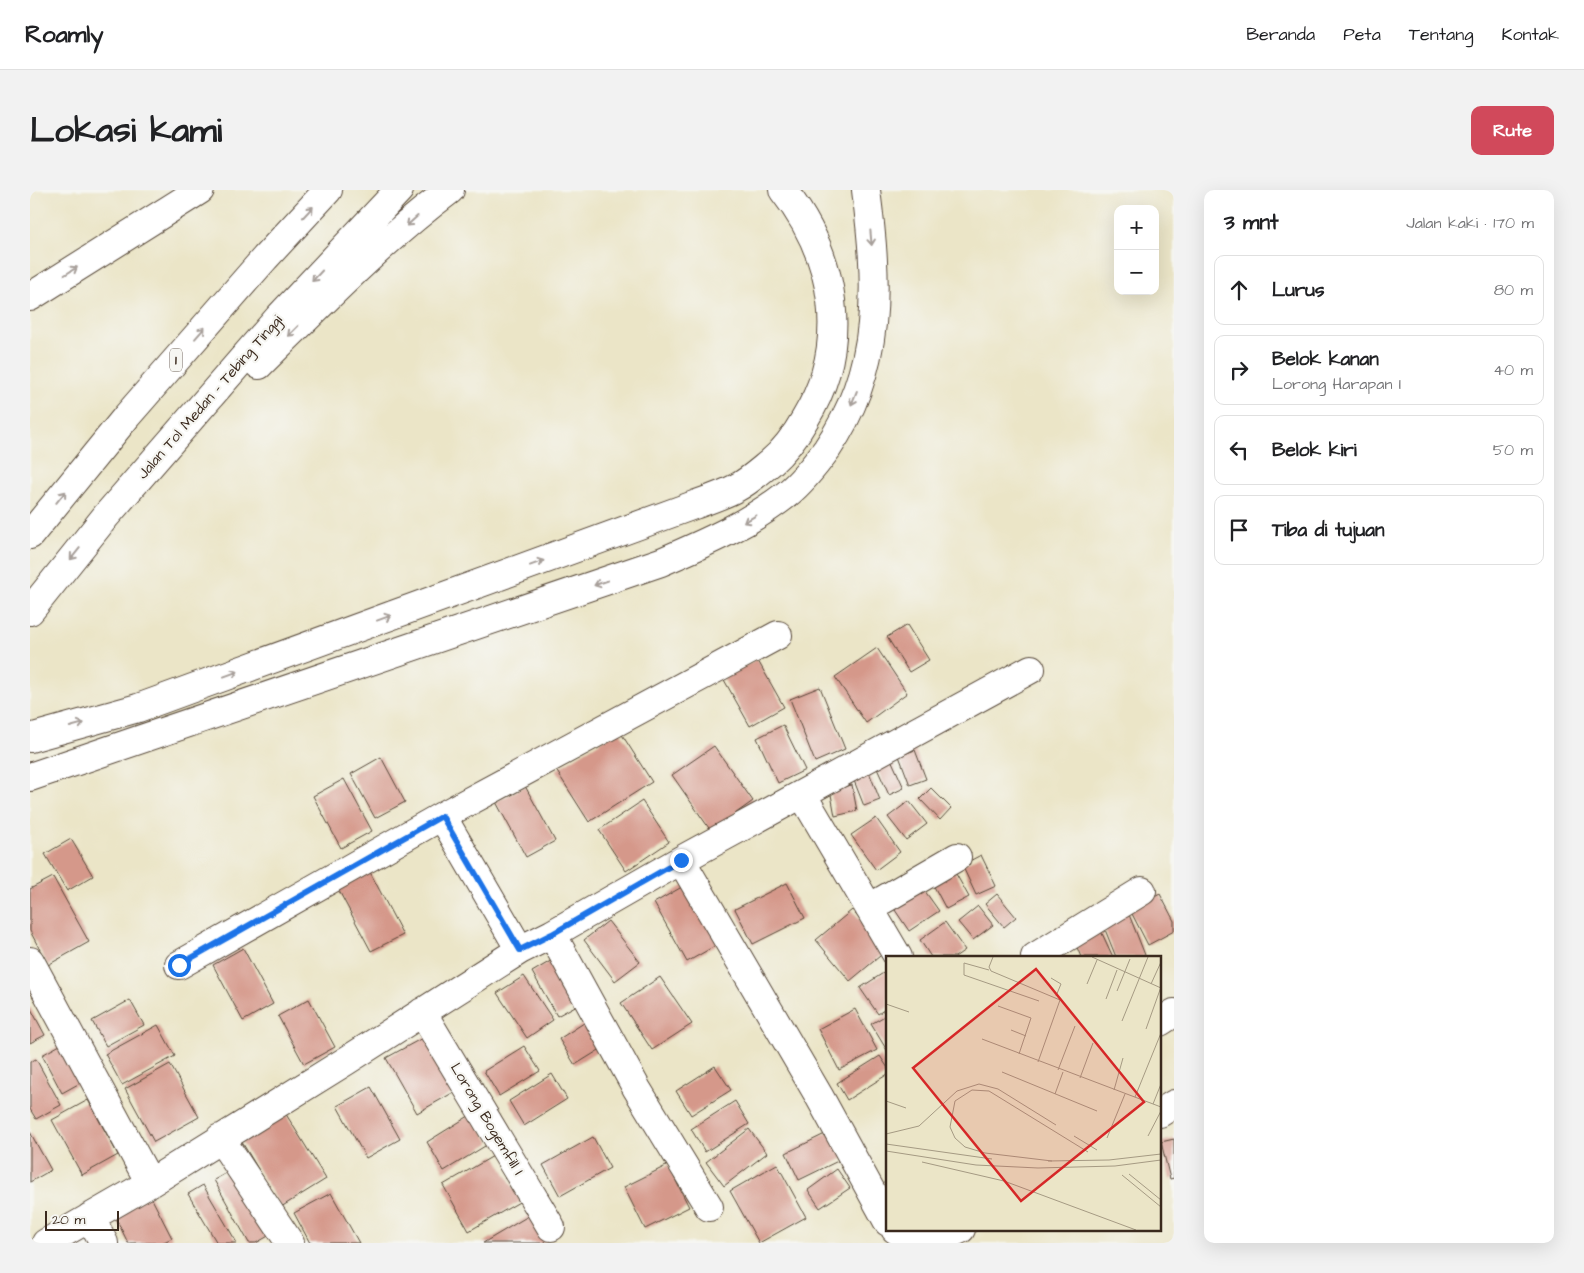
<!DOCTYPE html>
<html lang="id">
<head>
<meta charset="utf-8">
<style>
	:root { --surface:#fff; --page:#f2f2f2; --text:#202124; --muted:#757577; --line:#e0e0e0; --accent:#d1495b }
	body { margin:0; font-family:"Architects Daughter",sans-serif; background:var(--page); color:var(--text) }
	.controls { position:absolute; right:15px; top:15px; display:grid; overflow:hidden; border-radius:10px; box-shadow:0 5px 20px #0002 }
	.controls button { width:45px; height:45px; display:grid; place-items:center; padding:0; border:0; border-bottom:1px solid var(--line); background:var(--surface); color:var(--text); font:25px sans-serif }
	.scale { position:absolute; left:15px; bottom:12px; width:74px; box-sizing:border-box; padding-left:5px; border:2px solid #3b2a1e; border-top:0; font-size:14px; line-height:18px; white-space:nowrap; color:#3b2a1e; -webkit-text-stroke:4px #f6f6f2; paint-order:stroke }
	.stop { position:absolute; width:15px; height:15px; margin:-11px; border:4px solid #1a73e8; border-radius:50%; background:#fff }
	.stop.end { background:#1a73e8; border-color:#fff; box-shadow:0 1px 5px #0008 }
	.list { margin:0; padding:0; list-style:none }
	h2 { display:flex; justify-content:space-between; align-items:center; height:65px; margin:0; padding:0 20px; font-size:21px }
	h2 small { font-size:16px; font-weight:400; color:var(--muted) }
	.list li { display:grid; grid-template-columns:32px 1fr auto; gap:15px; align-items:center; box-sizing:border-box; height:70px; margin:0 10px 10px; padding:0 10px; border:1px solid var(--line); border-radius:10px }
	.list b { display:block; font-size:19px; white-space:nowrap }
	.list p { margin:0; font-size:16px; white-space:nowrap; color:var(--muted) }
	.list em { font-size:16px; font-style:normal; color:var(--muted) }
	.icon { flex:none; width:28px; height:28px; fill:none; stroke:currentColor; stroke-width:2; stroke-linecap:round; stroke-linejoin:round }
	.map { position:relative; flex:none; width:1144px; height:1053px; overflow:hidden; border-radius:10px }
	header { display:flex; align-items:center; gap:30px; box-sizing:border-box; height:70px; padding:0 25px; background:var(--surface); border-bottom:1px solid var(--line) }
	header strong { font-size:24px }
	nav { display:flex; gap:28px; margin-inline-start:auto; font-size:18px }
	.intro { display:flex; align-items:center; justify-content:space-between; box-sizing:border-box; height:120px; padding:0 30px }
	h1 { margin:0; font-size:35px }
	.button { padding:12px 22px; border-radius:10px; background:var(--accent); color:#fff; font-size:18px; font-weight:700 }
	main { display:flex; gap:30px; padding:0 30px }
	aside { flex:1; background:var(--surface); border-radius:10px; box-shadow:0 5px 20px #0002 }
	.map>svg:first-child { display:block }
</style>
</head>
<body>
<header>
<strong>Roamly</strong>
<nav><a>Beranda</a><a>Peta</a><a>Tentang</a><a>Kontak</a></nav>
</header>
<div class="intro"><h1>Lokasi kami</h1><a class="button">Rute</a></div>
<main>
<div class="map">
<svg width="1144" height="1053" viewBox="0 0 1144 1053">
	<rect width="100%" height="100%" fill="#f6f6f2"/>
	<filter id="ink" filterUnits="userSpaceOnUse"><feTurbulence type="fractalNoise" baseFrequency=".02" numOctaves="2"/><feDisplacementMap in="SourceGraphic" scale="10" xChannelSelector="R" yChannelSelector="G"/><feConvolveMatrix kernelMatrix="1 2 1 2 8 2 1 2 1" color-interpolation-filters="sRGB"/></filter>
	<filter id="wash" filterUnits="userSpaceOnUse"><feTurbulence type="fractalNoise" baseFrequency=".0096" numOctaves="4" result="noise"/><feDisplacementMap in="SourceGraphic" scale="20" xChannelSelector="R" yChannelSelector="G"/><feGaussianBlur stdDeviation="1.12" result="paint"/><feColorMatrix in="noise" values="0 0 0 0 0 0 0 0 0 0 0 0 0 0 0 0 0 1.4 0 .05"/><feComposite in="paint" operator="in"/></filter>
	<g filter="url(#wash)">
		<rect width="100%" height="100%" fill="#ebe5c7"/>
		<g id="blocks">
			<!-- building -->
			<path fill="#d5988a" d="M877,435L899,470L879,482L857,447Z
				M847,458L877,503L836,533L805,487Z
				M727,469L754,517L720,536L693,488Z
				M790,497L815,559L785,572L760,509Z
				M753,535L775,580L748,593L727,548Z
				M589,540L622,592L559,632L526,580Z
				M684,556L723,611L681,641L642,585Z
				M885,560L896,589L880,595L869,566Z
				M351,567L375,612L345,628L321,584Z
				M860,567L874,598L859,605L845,574Z
				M839,582L850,610L834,616L823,588Z
				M314,589L342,641L311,658L283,606Z
				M822,595L827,621L805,626L800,599Z
				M495,596L525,651L496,667L466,612Z
				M901,598L921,618L910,630L890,609Z
				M612,611L639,652L596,681L569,640Z
				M879,611L897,634L876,650L858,627Z
				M846,628L870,662L846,680L821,645Z
				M41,649L63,686L37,701L15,664Z
				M951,665L966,696L946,705L932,675Z
				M921,675L939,707L916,719L899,687Z
				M340,682L373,745L341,761L308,699Z
				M23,687L59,752L18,775L0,741V699Z
				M757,693L775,728L723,754L705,719Z
				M657,694L690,753L657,772L624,713Z
				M892,697L909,721L879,741L863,717Z
				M967,704L986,727L974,737L955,714Z
				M1130,704L1144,731V741L1118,755L1100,720Z
				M948,716L963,735L943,750L928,732Z
				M822,720L856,761L820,791L786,750Z
				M1098,722L1115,765L1112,767H1086L1072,732Z
				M578,731L610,772L585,791L554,750Z
				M915,732L935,760L925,767H901L890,750Z
				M1069,737L1083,767H1051L1043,748Z
				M213,758L243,814L213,831L183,775Z
				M524,769L549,814L527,826L502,782Z
				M858,780V817L848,824L830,798Z
				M494,786L523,830L497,848L467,803Z
				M630,787L662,834L622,860L591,813Z
				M279,809L305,857L274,874L248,826Z
				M100,810L114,835L76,856L62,831Z
				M0,817L15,845L0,853Z
				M825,819L847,860L809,880L788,839Z
				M858,824V862L841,834Z
				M557,831L574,857L545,875L529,849Z
				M128,835L145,866L92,895L75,864Z
				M396,846L426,901L387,923L356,868Z
				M30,855L50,893L32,903L12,865Z
				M494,856L510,881L469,906L454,881Z
				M850,866L858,878V884L817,910L807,893Z
				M6,869L31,915L6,929L0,919V872Z
				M140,874L169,927L124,952L95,899Z
				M685,876L701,900L661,925L646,901Z
				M522,884L537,909L494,936L479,911Z
				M341,897L370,949L336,968L307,916Z
				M58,910L88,965L52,985L22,930Z
				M705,911L719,934L675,962L661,939Z
				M254,921L296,989L251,1017L210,949Z
				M442,924L460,953L414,981L397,952Z
				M719,939L737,963L694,996L676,972Z
				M801,941L814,968L769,990L756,963Z
				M0,942L21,980L0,992Z
				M563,947L580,978L530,1006L513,975Z
				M1144,949V988L1140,989L1131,952Z
				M465,965L491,1011L439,1041L413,995Z
				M747,974L776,1027L729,1053L700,1001Z
				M638,975L659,1017L615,1039L594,997Z
				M205,978L242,1044L226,1053H219L184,990Z
				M807,979L820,998L790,1018L778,1000Z
				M173,995L207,1053H187L158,1004Z
				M301,1003L329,1053H280L264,1023Z
				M120,1005L142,1048L132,1053H98L84,1024Z
				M505,1022L520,1048L512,1053H453Z"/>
		</g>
	</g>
	<g filter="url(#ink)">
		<use href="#blocks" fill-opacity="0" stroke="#554637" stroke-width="1"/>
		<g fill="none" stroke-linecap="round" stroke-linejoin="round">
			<defs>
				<path id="minor" d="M772,604L868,767
					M412,626L490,760
					M651,670L789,906L858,1032
					M839,718L927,667
					M522,744L607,899L679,1017
					M1005,767L1112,701
					M0,771L120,993
					M149,775L412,626L748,445
					M392,822L521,1037
					M1130,832L1144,823
					M1130,923L1144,914
					M190,948L260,1053
					M60,1027L74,1053
					M865,1039L880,1049L905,1051L931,1039
					M16,1053L120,993L316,871L490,760L522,744L651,670L1001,479"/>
				<path id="highway" d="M0,107L170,0
					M229,175C290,115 352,51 420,0
					M0,345L97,226L235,68L298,0
					M0,421L76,326L250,126L369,0
					M0,548L108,518L664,315C678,310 693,305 706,298C718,292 730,281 740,273C754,261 766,245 775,229C821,154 806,67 753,0
					M0,587L631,372C675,353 719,334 757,304C772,292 786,274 797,259C853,177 848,93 836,0"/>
			</defs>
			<!-- minor casing -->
			<use href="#minor" stroke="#554637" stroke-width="30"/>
			<!-- highway casing -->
			<use href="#highway" stroke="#554637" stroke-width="30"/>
			<!-- minor -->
			<use href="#minor" stroke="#fff" stroke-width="28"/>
			<!-- highway -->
			<use href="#highway" stroke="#fff" stroke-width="28"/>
		</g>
		<!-- one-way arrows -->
		<defs><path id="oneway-shaft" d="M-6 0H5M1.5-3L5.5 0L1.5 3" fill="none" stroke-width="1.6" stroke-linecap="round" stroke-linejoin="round" transform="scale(1.25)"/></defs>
		<g stroke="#a79f9a">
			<use href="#oneway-shaft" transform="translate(278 22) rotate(-47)"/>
			<use href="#oneway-shaft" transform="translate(382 31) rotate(138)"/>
			<use href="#oneway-shaft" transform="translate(841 48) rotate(85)"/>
			<use href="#oneway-shaft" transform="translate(41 81) rotate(-32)"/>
			<use href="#oneway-shaft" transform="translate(287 86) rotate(133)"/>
			<use href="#oneway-shaft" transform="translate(263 141) rotate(135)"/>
			<use href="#oneway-shaft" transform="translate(170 143) rotate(-49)"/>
			<use href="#oneway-shaft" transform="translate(824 208) rotate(112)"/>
			<use href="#oneway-shaft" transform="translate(31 307) rotate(-51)"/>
			<use href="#oneway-shaft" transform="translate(720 329) rotate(149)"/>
			<use href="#oneway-shaft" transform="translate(45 364) rotate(129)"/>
			<use href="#oneway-shaft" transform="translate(507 373) rotate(-20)"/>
			<use href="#oneway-shaft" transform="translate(571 393) rotate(161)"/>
			<use href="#oneway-shaft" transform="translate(354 428) rotate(-20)"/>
			<use href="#oneway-shaft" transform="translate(201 484) rotate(-20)"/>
			<use href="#oneway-shaft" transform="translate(47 535) rotate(-15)"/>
		</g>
	</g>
	<g fill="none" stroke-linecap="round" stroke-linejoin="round" filter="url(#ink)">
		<!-- route -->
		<path stroke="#1a73e8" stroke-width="6" d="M149,775L412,626L490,760L522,744L651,670"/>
	</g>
	<g text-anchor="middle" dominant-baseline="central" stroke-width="4.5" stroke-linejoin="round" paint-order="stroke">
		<!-- shield labels -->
		<rect fill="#f6f6f2" stroke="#73675e" stroke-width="1" x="140" y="158.5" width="12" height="23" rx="4"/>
		<g font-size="14" font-weight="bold" fill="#3b2a1e">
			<text x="146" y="170">1</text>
		</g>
		<!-- street labels -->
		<g font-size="15" fill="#3b2a1e" stroke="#f6f6f2">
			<text transform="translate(180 207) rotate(-49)">Jalan Tol Medan - Tebing Tinggi</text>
			<text transform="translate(457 929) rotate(59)">Lorong Bogemfill I</text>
		</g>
	</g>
	<!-- overview -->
	<g transform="translate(856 766)">
		<rect width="275" height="275" fill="#ebe5c7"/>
		<path fill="none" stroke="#a59a83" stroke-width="1" d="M107,1L103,11L105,15L174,44L152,106M206,1L275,32M103,14L78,7V19L153,45M165,22L175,28L170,40M201,28L211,4M265,28L275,6M231,35L244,3M220,43L231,14M0,48L23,56M112,50L145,62L133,98M236,65L262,1M260,73L275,31M125,74L140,80M96,83L275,151M172,114L189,70M116,116L211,155M194,122L207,87M228,134L237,102M169,138L177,116M249,141L275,77M0,145L20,152M267,148L275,128M0,178L33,170L71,135L93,128L112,133L170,169M188,180L211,194M262,180L275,155M221,182L239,138M0,188L106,203M0,195L90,209L152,212L229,210L275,204M162,205L223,204L275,198M166,205L99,197L79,191L69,182L64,171L69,145L86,134L103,135L202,196M36,206L118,225L250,274M243,218L275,244M236,219L275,251"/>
		<path fill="#d62828" fill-opacity="0.15" stroke="#d62828" stroke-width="2.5" d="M150,13L258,146L135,245L27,112Z"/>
		<rect width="275" height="275" fill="none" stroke="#3b2a1e" stroke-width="2.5"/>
	</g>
</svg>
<div class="controls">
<button>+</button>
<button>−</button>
</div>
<div class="scale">20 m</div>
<div class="stop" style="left:149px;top:775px"></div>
<div class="stop end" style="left:651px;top:670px"></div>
</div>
<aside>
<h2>3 mnt<small>Jalan kaki · 170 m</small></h2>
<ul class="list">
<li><svg class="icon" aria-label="ahead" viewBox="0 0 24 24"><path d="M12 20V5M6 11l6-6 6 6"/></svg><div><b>Lurus</b></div><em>80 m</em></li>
<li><svg class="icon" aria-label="right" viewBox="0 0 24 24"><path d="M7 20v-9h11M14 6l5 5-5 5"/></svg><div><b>Belok kanan</b><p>Lorong Harapan I</p></div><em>40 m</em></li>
<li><svg class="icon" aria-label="left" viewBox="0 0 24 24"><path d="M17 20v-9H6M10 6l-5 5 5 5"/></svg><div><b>Belok kiri</b></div><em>50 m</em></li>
<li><svg class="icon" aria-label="arrive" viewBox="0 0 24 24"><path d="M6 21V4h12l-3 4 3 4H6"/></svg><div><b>Tiba di tujuan</b></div></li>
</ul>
</aside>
</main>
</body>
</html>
